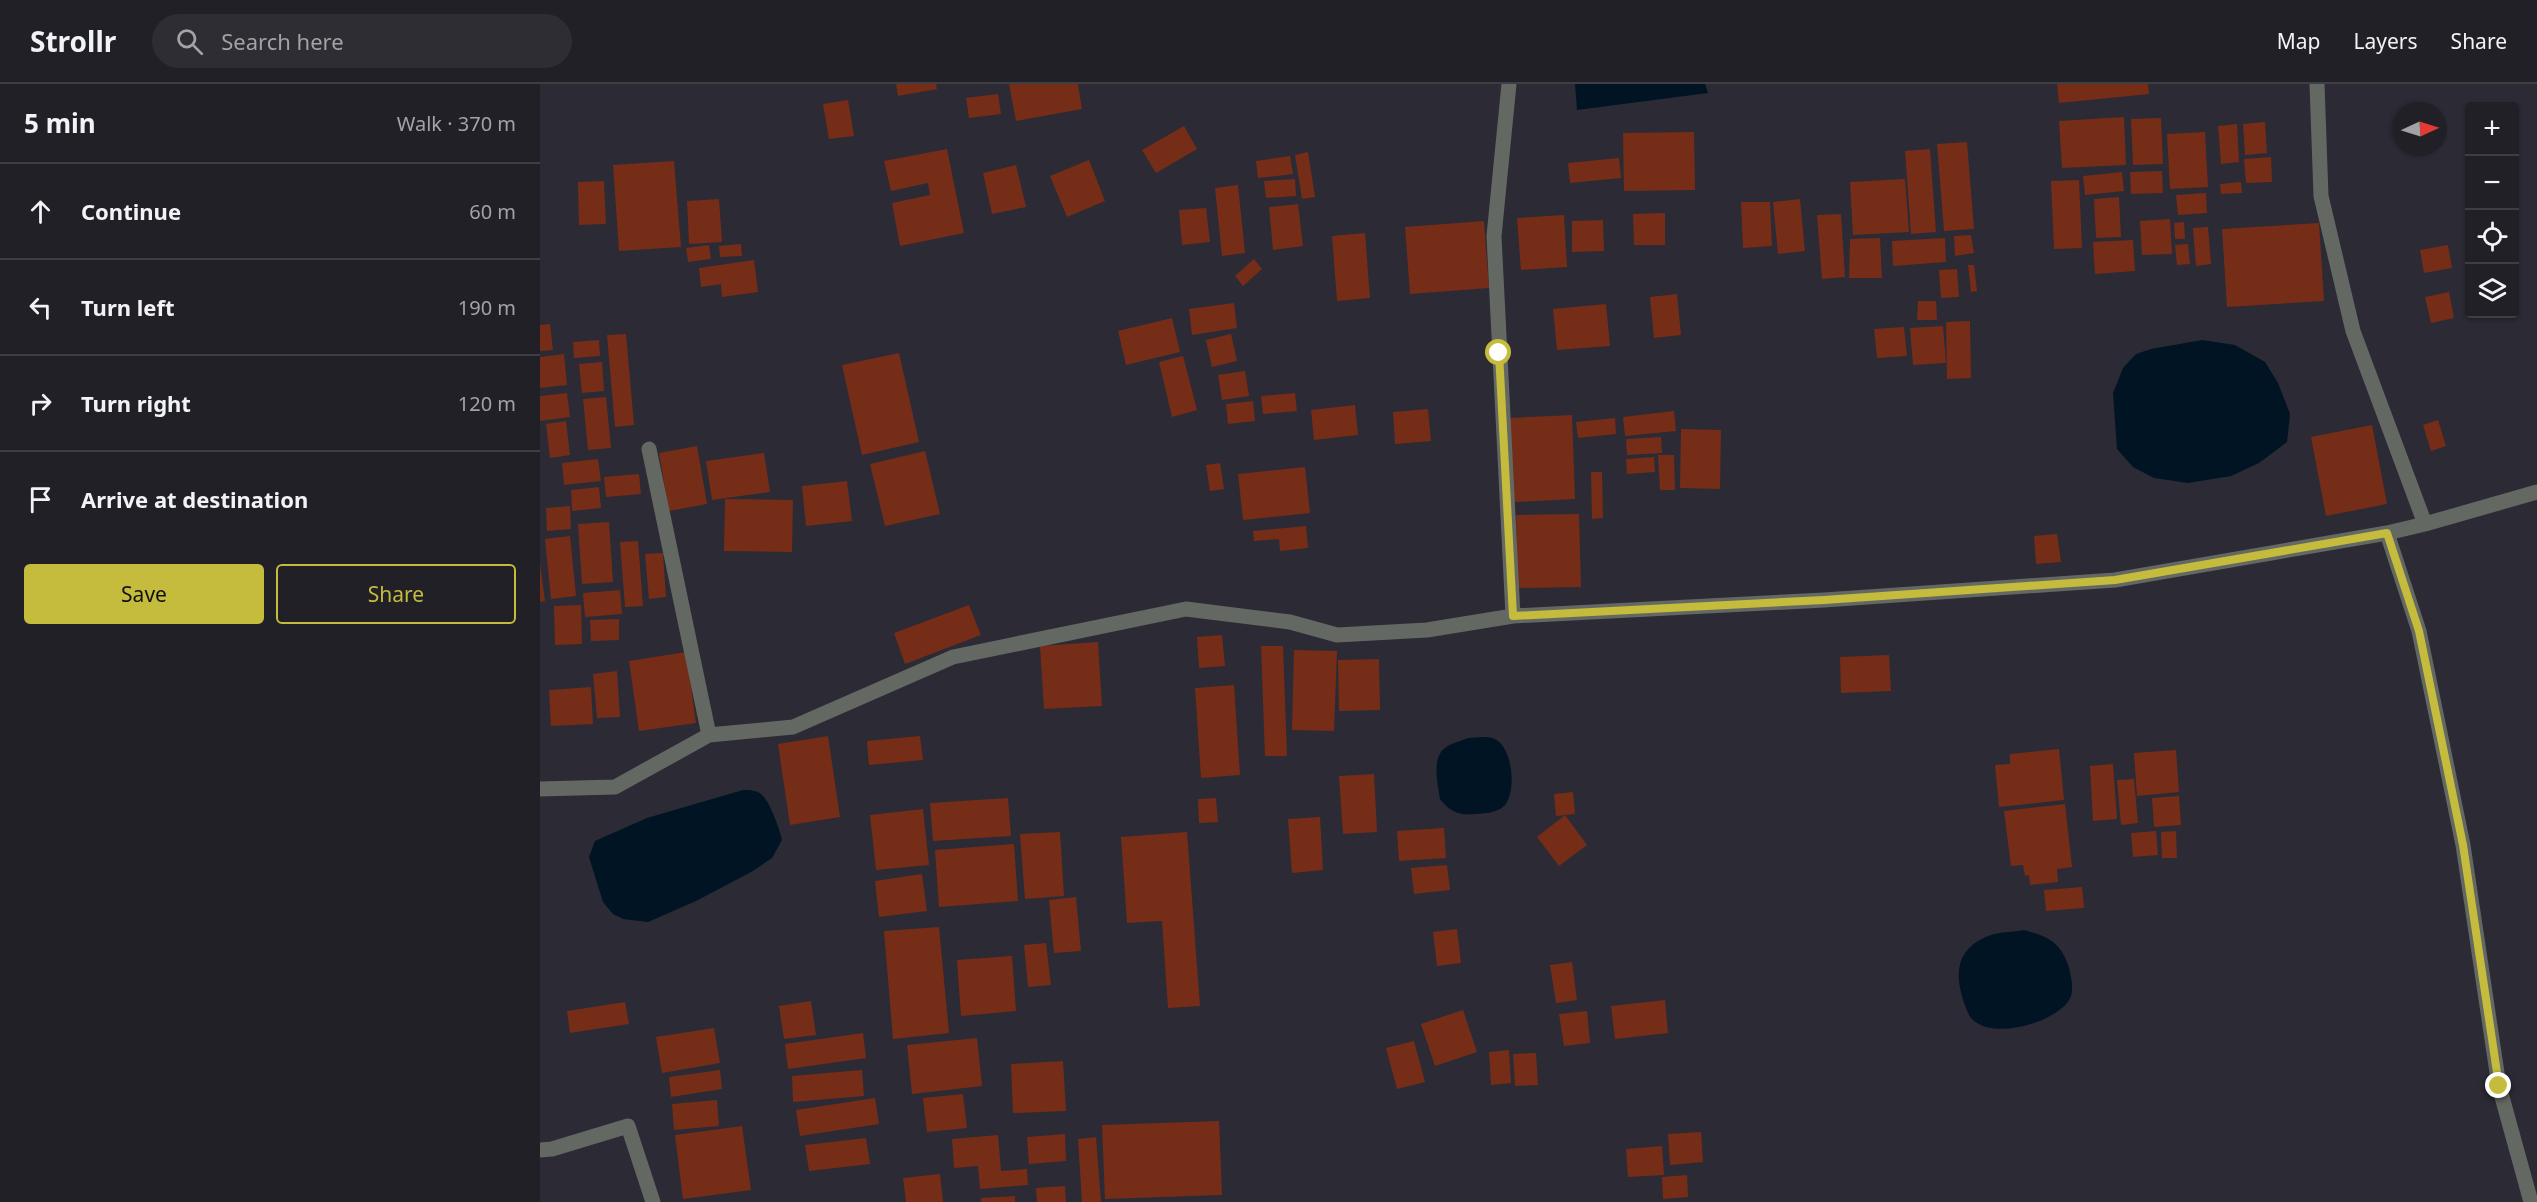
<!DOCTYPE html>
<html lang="en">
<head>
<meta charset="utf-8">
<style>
	:root { --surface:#212027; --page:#2d2d33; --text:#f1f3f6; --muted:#a2a3a7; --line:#3e3e44; --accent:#c5bc3d }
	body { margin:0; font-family:"Noto Sans",sans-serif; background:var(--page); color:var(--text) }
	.controls { position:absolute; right:18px; top:18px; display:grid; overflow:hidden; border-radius:6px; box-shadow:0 2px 4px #0004 }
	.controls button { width:54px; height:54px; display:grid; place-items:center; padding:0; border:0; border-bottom:2px solid var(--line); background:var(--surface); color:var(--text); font:30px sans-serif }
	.compass { position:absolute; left:1853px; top:18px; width:54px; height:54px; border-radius:50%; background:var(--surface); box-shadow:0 2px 4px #0004; rotate:86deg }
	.stop { position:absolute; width:18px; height:18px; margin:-14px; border:4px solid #c5bc3d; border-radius:50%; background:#fff }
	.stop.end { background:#c5bc3d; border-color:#fff; box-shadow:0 2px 6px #0008 }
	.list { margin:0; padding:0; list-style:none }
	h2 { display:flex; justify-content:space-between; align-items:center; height:78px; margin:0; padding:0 24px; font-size:26px }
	h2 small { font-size:20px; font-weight:400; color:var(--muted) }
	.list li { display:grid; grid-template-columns:39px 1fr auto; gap:18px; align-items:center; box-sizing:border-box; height:96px; padding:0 24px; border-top:2px solid var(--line) }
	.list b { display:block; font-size:22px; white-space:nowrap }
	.list em { font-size:20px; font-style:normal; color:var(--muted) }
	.actions { display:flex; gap:12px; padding:18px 24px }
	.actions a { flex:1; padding:14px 0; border:2px solid var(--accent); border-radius:6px; text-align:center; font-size:21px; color:var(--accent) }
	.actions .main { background:var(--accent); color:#111 }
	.icon { flex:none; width:33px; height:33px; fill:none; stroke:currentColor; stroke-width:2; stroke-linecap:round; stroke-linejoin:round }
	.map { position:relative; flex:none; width:1997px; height:1118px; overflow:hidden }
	header { display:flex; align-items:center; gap:36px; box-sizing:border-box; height:84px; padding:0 30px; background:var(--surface); border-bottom:2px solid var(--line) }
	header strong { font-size:28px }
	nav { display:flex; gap:33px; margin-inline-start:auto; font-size:21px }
	.search { width:420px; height:54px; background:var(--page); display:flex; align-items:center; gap:15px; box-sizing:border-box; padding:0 21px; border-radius:33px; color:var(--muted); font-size:22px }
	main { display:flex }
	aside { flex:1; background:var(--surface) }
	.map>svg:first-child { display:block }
</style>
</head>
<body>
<header>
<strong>Strollr</strong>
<div class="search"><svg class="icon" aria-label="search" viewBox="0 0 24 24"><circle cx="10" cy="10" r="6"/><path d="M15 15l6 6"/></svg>Search here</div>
<nav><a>Map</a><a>Layers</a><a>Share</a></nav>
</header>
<main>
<aside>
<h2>5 min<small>Walk · 370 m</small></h2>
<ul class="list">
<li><svg class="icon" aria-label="ahead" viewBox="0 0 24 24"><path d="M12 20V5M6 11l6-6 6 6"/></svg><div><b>Continue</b></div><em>60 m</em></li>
<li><svg class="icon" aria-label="left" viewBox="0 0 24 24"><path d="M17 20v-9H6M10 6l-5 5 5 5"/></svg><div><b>Turn left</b></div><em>190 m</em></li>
<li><svg class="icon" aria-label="right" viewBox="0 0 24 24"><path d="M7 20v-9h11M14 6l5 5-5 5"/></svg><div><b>Turn right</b></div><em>120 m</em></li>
<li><svg class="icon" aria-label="arrive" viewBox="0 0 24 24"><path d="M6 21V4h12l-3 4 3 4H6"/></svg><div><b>Arrive at destination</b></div></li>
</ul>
<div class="actions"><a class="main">Save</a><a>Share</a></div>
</aside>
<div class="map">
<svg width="1997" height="1118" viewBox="0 0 1997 1118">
	<rect width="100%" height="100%" fill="#2c2a34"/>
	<!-- water -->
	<path fill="#011424" d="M1035,0H1165L1168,9L1037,26Z
		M1662,256L1695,261L1725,278L1738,299L1750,330L1747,358L1719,379L1691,392L1648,399L1614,394L1593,383L1577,365L1573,309L1583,284L1596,270L1611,265Z
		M928,654C935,654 945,652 952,654C973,659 978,710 963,723C955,729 946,729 936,730C920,732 910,728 900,715C898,700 891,674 905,664C911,659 921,657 928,654Z
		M203,706C210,706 217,706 222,711C230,718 240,746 242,756L232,774L213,787L156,817L108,838L83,835L73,830L63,818L49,773L55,757L107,734Z
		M1484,846C1506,852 1520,857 1528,881C1531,890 1535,908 1529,916C1515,940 1442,960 1428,929C1415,898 1411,867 1448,852C1458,848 1473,848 1484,846Z"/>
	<!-- building -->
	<path fill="#752d18" d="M356,0H396L397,5L358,12Z
		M469,0H538L542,25L476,37Z
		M1517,0H1608L1609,10L1519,19Z
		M458,10L461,30L429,34L426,14Z
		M308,16L314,52L289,55L283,20Z
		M1584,33L1586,81L1522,84L1519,37Z
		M1621,34L1623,80L1593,81L1591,35Z
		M1725,38L1727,69L1705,71L1703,40Z
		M1697,40L1699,78L1681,80L1678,42Z
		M644,42L657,65L616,89L602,66Z
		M1154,48L1155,106L1084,107L1083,49Z
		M1665,48L1668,103L1630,105L1627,50Z
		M1427,58L1434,145L1404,147L1397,60Z
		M407,65L424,149L360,162L352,119L390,111L388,99L351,107L344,77Z
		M1390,65L1396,148L1371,150L1365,67Z
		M768,68L775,113L762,115L755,71Z
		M750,72L753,90L718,94L716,77Z
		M1731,73L1732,98L1706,99L1704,75Z
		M1079,74L1081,94L1030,99L1028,79Z
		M549,76L565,117L527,133L510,92Z
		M134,77L141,163L79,167L73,81Z
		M476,81L486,123L452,130L443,89Z
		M1622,87L1623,109L1591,110L1590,88Z
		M1582,88L1584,107L1545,111L1543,92Z
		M755,95L756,112L726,114L724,97Z
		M1365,95L1369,148L1313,151L1310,98Z
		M1539,96L1542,164L1514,165L1511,97Z
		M64,97L66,140L39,141L38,98Z
		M1701,98L1702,109L1681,110L1680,100Z
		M698,101L705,169L682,172L675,104Z
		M1666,109L1667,129L1638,131L1636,111Z
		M1579,113L1581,153L1556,154L1554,115Z
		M179,115L182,158L149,160L147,117Z
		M1260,115L1265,167L1238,170L1233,118Z
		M1201,118H1230L1232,162L1203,164Z
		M758,120L763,162L733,166L729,123Z
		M666,124L670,158L642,161L639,126Z
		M1125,129V161H1094L1093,130Z
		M1301,130L1305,193L1282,195L1277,131Z
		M1024,131L1027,183L981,186L977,134Z
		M1630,135L1632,170L1602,171L1600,137Z
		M1063,136L1064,167L1032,168V137Z
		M944,137L949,204L870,210L865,143Z
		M1644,138L1645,155H1635L1634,139Z
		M1779,139L1784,217L1687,223L1682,145Z
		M1668,143L1671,180L1656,182L1653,144Z
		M825,149L830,214L797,217L792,152Z
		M1431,151L1434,169L1415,172L1414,152Z
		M1340,154L1342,194H1309L1310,155Z
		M1405,154L1406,178L1353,182L1352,157Z
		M1593,156L1595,187L1555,190L1553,158Z
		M201,160L202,172L180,173L179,162Z
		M1648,160L1650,180L1637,181L1635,161Z
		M169,161L171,175L148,178L146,164Z
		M1908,161L1912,184L1884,189L1880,166Z
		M714,175L722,185L703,202L695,192Z
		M214,176L218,208L182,213L181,200L161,203L159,184Z
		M1428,181H1434L1437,207L1431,208Z
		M1417,185L1419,213L1401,214L1399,186Z
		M1909,208L1914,234L1891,239L1885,213Z
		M1137,210L1141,251L1114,254L1110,213Z
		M1378,217H1396L1397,236H1377Z
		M694,219L697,244L652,251L649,225Z
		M1066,220L1070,262L1017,266L1013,225Z
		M632,234L640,268L586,281L578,247Z
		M1430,237L1431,294L1407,295L1406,238Z
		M10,240L13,266L0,267V241Z
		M1403,242L1406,279L1373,281L1370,244Z
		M1364,243L1367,272L1337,274L1334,245Z
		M86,250L94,341L75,343L67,251Z
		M691,250L697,277L672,283L666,256Z
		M59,256L60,272L34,274L33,258Z
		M359,269L379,358L322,371L302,281Z
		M24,270L27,301L0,304V273Z
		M643,272L657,326L632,333L619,278Z
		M62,278L64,307L42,309L39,280Z
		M705,287L709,312L682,316L678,291Z
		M27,309L30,333L0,337V312Z
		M755,309L757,327L723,330L721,312Z
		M66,313L71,364L48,366L43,315Z
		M713,317L715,337L688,340L686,320Z
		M815,321L818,351L774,356L771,326Z
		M888,325L891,357L855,360L853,328Z
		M1134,327L1136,347L1085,352L1083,333Z
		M1032,331L1035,415L974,418L970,334Z
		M1075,334L1076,350L1038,354L1036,338Z
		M1898,336L1906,362L1891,367L1883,341Z
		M26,337L30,371L10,374L6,340Z
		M1832,341L1847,420L1786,432L1771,353Z
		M1141,345L1181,346L1180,405L1140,404Z
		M1121,353L1122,369L1087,371L1086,355Z
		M157,362L167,420L129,427L119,369Z
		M385,367L400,430L345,442L330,380Z
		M224,369L230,408L172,416L166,377Z
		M1118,371H1134L1135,406H1120Z
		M1114,373L1115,388L1087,390L1086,375Z
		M58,375L61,397L24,401L22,379Z
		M680,379L684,405L670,407L666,381Z
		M765,383L770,429L703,436L698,390Z
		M1051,388H1062L1063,434L1052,435Z
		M99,390L101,410L66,413L64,393Z
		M307,397L312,437L266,442L262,402Z
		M59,403L61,424L32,427L31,406Z
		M185,415L253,416L252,468L184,467Z
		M30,422L31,445L7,447L6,424Z
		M1039,430L1041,503L978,504L976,431Z
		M69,438L73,498L42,500L38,440Z
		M766,442L768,464L740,467L739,455L714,457L713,447Z
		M1517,450L1521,478L1496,480L1494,452Z
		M30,452L36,512L11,515L5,455Z
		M98,457L103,522L85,523L80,458Z
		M123,469L126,513L109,515L105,470Z
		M0,479L5,517L0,518Z
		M80,506L82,530L45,533L43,509Z
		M41,521L42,560L15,561L14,522Z
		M429,521L441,551L365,580L354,549Z
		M79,535V556L51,557L50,536Z
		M682,551L685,582L659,584L657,553Z
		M558,558L562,622L504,625L500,562Z
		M721,562H743L747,672H725Z
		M754,566L797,567L794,647L752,646Z
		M146,568L156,639L99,647L89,577Z
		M1349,571L1351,607L1301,609L1300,573Z
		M839,575L840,626L799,627L798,576Z
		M77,587L80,633L57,634L53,590Z
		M694,601L700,691L661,694L655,604Z
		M51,603L53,640L11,642L9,606Z
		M288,652L300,733L250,741L238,660Z
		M380,652L383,676L329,681L327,657Z
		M1519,665L1524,716L1459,723L1455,681L1470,680V670Z
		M1636,666L1639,708L1597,712L1594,669Z
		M1573,680L1577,735L1553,737L1550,682Z
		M834,690L837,748L803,750L799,692Z
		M1594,695L1598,739L1581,741L1577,696Z
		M1033,708L1035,730L1016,732L1014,710Z
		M1639,712L1641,741L1614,743L1612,714Z
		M468,714L471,752L393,757L390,719Z
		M676,714L678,738L659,739L658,715Z
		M1525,720L1532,783L1517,785L1518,798L1490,801L1489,791L1485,792L1483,781L1471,782L1464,727Z
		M383,725L389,781L336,786L330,731Z
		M1025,731L1047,761L1019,782L997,753Z
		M780,733L783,786L752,789L748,735Z
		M904,744L906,774L859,777L857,747Z
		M1616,747L1618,771L1593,773L1591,749Z
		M1636,747L1637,774H1622L1621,748Z
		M520,748L524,812L485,815L480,750Z
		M647,748L660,922L628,924L622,837L587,839L581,753Z
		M474,760L478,817L399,823L395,766Z
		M907,781L910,806L874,810L871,784Z
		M382,790L387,827L339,833L335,797Z
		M1542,803L1544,824L1506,827L1504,806Z
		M536,813L541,867L514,869L509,816Z
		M399,843L409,949L353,955L344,847Z
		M917,845L921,879L897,882L893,848Z
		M506,859L511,901L488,903L484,861Z
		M472,872L476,927L421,932L417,876Z
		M1032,878L1037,916L1016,919L1010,881Z
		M1125,916L1128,949L1075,955L1071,922Z
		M271,917L276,951L244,955L239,922Z
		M85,918L89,940L30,949L27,927Z
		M923,926L937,968L895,982L881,940Z
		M1047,927L1050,959L1024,962L1019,930Z
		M174,944L180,979L122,989L116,953Z
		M323,949L326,974L248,985L245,960Z
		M437,954L442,1002L372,1010L367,961Z
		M874,957L885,998L857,1005L846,964Z
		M969,966L971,999L951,1001L949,968Z
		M996,969L998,1001L975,1002L973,970Z
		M523,977L526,1027L473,1029L471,980Z
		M180,986L182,1005L131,1013L129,993Z
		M322,986L324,1012L253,1018L252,992Z
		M423,1010L427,1044L387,1048L383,1014Z
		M335,1014L339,1040L260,1052L256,1026Z
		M177,1016L179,1042L134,1046L132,1020Z
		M679,1037L682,1111L565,1115L562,1041Z
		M202,1042L211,1106L143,1115L135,1051Z
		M1161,1048L1163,1078L1130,1081L1128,1050Z
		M525,1050L526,1077L489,1080L487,1053Z
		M458,1051L461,1087L487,1085L488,1101L440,1105L438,1082L414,1084L412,1055Z
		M556,1053L561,1118H542L538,1055Z
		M326,1054L330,1080L269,1087L265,1061Z
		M1122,1062L1124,1091L1088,1093L1086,1065Z
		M400,1090L403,1118H366L363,1094Z
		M1147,1091L1148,1113L1123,1115L1122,1093Z
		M525,1102L526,1118H497L496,1104Z
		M475,1112V1118H441V1114Z"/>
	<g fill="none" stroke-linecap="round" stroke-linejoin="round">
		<!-- minor -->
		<path stroke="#646863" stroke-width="15" d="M969,0L954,152L973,532
			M1777,0L1781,112L1813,247L1885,440
			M109,365L169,651
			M1847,449L1879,547L1923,761L1959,1002L1991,1118
			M0,705L75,703L169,651L253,643L413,573L646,525L750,538L797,551L887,546L973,532L1284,516L1575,496L1847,449L1885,440L1997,408
			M0,1066L12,1065L88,1042L113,1118"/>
	</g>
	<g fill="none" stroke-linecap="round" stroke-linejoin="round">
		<!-- route -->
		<path stroke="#c5bc3d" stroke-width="8" d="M959,269L973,532L1284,516L1575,496L1847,449L1879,547L1923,761L1959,1002"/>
	</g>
</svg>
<div class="controls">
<button>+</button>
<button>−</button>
<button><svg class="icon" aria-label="locate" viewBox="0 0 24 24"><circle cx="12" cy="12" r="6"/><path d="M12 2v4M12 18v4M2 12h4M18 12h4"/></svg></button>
<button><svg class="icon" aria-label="layers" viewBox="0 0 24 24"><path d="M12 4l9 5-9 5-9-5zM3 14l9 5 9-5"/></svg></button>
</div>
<svg class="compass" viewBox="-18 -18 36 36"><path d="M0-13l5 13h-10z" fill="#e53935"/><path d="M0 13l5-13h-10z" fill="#a2a3a7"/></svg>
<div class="stop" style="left:959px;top:269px"></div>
<div class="stop end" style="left:1959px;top:1002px"></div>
</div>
</main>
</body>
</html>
